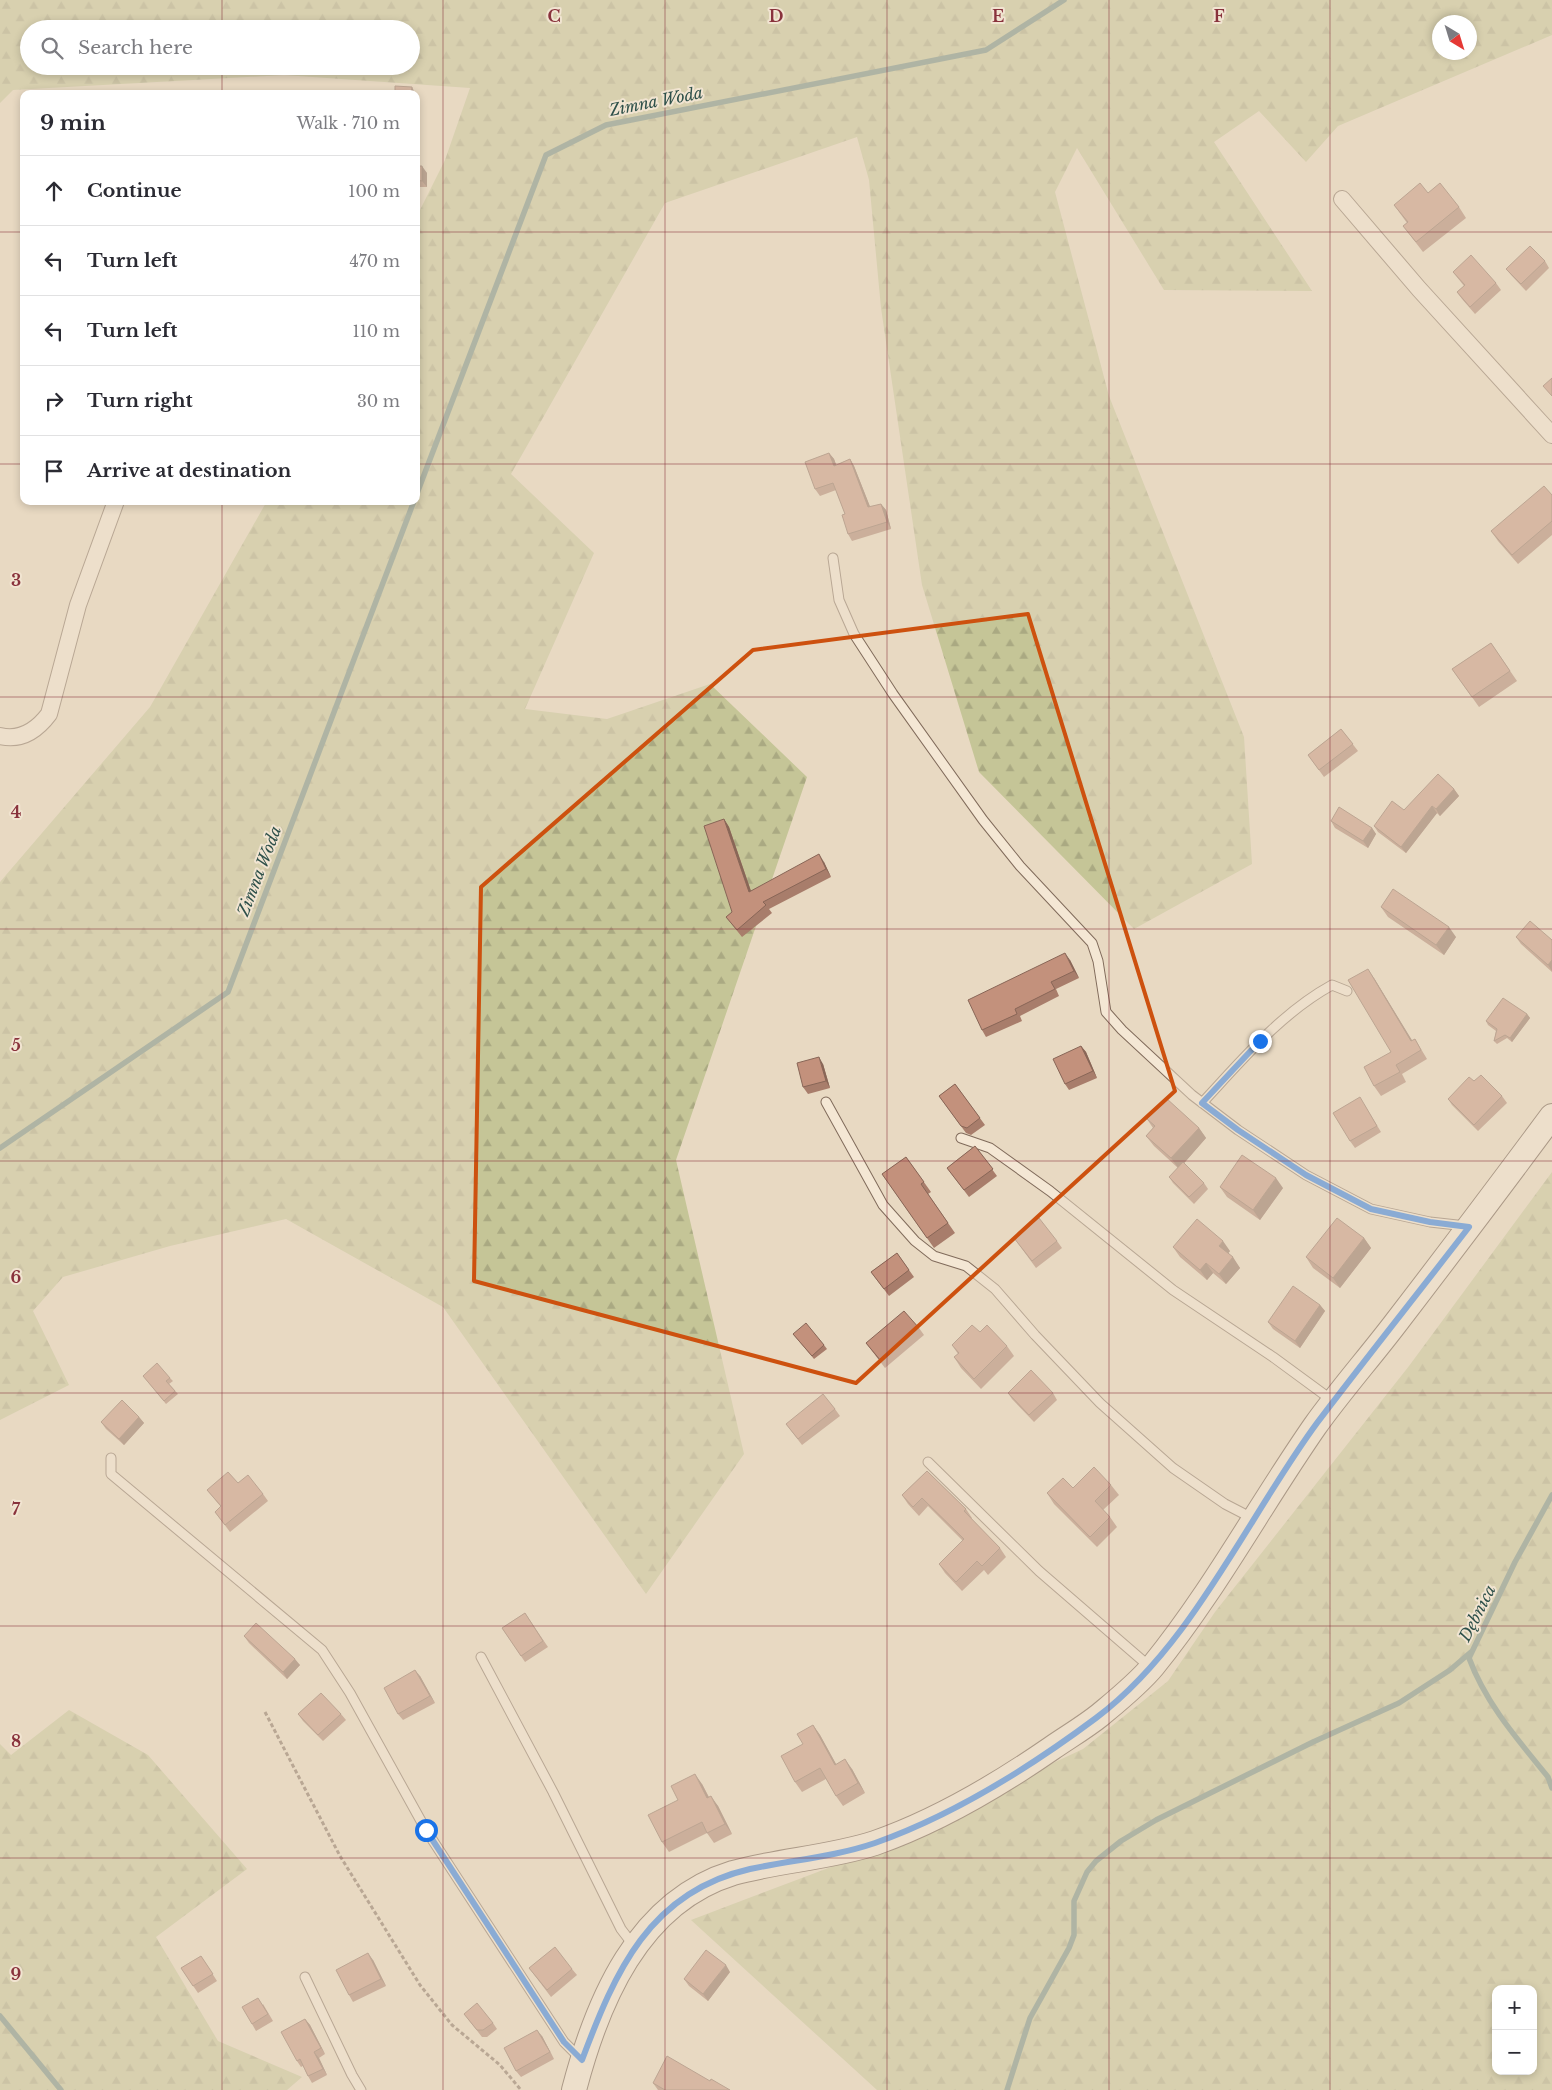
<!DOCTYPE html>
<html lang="en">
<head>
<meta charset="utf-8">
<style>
	:root { --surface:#fff; --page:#f7f7f7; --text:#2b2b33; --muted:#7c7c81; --line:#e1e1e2 }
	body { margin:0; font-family:"Libre Baskerville",serif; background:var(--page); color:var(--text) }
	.controls { position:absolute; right:15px; bottom:15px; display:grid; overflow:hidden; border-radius:10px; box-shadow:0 2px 8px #0003 }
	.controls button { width:45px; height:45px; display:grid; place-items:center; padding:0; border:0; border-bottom:1px solid var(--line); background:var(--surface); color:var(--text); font:25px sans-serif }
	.compass { position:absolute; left:1432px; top:15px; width:45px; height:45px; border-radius:50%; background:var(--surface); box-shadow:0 2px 8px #0003; rotate:142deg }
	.stop { position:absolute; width:15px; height:15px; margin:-11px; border:4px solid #1a73e8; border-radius:50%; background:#fff }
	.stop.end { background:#1a73e8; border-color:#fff; box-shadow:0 1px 5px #0008 }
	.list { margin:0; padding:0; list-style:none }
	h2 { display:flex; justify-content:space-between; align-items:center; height:65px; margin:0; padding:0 20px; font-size:21px }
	h2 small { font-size:16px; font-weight:400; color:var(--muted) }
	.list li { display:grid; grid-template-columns:32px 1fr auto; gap:15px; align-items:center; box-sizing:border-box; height:70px; padding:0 20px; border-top:1px solid var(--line) }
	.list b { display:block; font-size:19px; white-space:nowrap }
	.list em { font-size:16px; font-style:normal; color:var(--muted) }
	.icon { flex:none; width:28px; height:28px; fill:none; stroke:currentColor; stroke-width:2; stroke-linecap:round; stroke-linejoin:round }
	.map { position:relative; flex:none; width:1552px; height:2090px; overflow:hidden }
	.search { position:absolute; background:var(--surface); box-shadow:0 2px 8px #0003; left:20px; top:20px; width:400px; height:55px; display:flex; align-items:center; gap:12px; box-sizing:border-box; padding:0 18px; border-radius:28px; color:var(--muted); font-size:19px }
	.panel { position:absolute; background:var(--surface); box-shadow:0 2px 8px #0003; left:20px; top:90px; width:400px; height:415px; border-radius:10px }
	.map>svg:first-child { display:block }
</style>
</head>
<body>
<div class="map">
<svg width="1552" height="2090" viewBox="0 0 1552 2090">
	<defs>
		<pattern id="forest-firs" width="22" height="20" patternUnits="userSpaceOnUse" patternTransform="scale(1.25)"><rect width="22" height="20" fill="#c5c597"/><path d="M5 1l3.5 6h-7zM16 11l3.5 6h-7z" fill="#aaa982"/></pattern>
	</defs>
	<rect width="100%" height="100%" fill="#e8d9c2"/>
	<!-- forest -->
	<path fill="url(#forest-firs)" fill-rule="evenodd" d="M0,0H1552V35L1338,126L1306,162L1259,111L1214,142L1312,291L1164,290L1077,148L1055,192L1109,396L1244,737L1252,864L1134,929L979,772L922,585L881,308L869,180L857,137L665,203L511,474L594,553L525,709L607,719L710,684L807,777L676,1160L744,1454L646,1594L443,1307L286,1219L170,1246L63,1277L33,1311L69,1385L0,1420V882L150,707L267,501H416V218L445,160L470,88L284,75L13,90L0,103ZM1440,22H1470V52H1440ZM29,29H411V66H29Z
		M1552,1172V2090H877L691,1920L831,1867L1083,1749L1168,1681L1215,1612L1409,1366ZM1496,1989H1533V2071H1496Z
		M69,1710L148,1755L247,1869L156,1937L218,2041L302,2077L287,2090H0V1744L11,1755Z"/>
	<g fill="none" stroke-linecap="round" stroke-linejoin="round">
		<!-- stream -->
		<path stroke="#6c887e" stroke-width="5.5" d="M416,496L546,155L606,125L986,50L1064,0
			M0,1148L228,992L414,501
			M1552,1495L1515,1562L1469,1658C1486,1704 1518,1740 1548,1777L1552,1788
			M0,2016L61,2090
			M1007,2090L1030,2018L1069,1948L1074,1935V1901L1087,1872L1096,1861L1121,1841L1156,1820L1313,1742L1399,1703L1450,1670L1471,1652"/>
		<defs>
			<path id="lane" d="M833,558L839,600L854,634L893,694L983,820L1020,866L1092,943L1098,961L1106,1012L1122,1030L1192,1095L1238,1130L1306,1175L1371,1209L1430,1222L1466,1226
				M826,1102L883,1205L915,1241L934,1256L966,1266L995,1289L1035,1335L1100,1403L1173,1468L1225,1504L1254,1519
				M1202,1103C1242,1060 1281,1013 1332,985L1347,991
				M961,1138L990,1148L1050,1191L1173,1290L1273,1357L1333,1401
				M111,1458V1474L322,1650L350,1693L426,1830L564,2042L582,2060
				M928,1462L1039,1571L1150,1667
				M481,1657L553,1792L621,1929L634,1946
				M305,1977L352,2075L361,2090"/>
			<path id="street" d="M1342,199L1419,289L1552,435
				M0,736C21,741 37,730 49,714L78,605L116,501"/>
			<path id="secondary" d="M574,2090C597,2002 638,1902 733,1873C780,1860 829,1858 875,1843C938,1821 997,1786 1052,1748C1068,1737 1085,1727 1100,1715C1118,1700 1138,1684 1153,1666C1214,1591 1260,1505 1315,1426C1340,1391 1369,1358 1395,1324C1448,1255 1500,1186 1552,1116"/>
		</defs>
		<!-- lane casing -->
		<use href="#lane" stroke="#806b5b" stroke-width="11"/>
		<!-- street casing -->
		<use href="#street" stroke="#806b5b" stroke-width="18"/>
		<!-- secondary casing -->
		<use href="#secondary" stroke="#624c3e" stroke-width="26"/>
		<!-- path -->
		<path stroke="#806b5b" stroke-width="3" stroke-dasharray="4 2.5" stroke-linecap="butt" d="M265,1712L340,1856L420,1985L452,2025L500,2065L521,2090"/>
		<!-- lane -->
		<use href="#lane" stroke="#f4e7d4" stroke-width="9"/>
		<!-- street -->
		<use href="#street" stroke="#f4e7d4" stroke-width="16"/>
		<!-- secondary -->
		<use href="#secondary" stroke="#f4e7d4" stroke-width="24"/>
	</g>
	<!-- wall -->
	<path fill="#a87d6b" d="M416,166L427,173V187H416Z
		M1428,193L1459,207L1466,218L1423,252L1403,226L1407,223L1394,205Z
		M1545,261L1549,268L1526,291L1511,275L1506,269Z
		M1453,272L1496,283L1501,290L1475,314L1462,299L1457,292L1464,286Z
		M829,453L834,459L836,465L850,459L854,466L870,507L881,504L886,510L891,529L852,541L848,534L845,514L836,490L820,496L815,489Z
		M1552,495V535L1518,564L1498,541L1491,531Z
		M1491,643L1517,681L1479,707L1452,669Z
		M1341,729L1358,751L1324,777L1308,755Z
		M1454,789L1459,796L1440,816L1437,813L1406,853L1378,832L1374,826L1404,810Z
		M724,819L729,827L751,891L824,862L831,877L769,909L772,913L742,937L726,917L732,912Z
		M1331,821L1372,828L1376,834L1368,848L1335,828Z
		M1381,907L1456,937L1444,955L1388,917Z
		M1516,937L1552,940V972L1521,944Z
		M1070,960L1079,978L1056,989L1059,996L1020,1016L1022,1021L986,1037L982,1030Z
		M1374,978L1412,1041L1415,1039L1427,1059L1402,1074L1406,1082L1381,1096L1374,1086L1391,1052Z
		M1527,1014L1530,1018L1512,1042L1507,1038L1497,1044L1494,1041L1496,1031L1488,1025L1486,1021Z
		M1081,1046L1086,1052L1097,1078L1069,1090L1065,1084Z
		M823,1064L830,1088L808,1094L803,1087Z
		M1474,1081L1502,1096L1507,1103L1478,1131L1452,1105L1448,1099Z
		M955,1084L985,1125L971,1135L966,1133L939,1096Z
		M1364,1104L1381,1132L1355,1148L1350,1141Z
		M1147,1119L1199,1128L1206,1138L1184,1163L1204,1183L1208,1189L1194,1204L1173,1183L1169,1177L1178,1168L1154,1146L1146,1136L1153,1128Z
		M975,1146L997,1176L969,1197L947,1168Z
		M906,1157L931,1192L928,1194L955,1233L934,1248L882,1174Z
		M1220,1187L1283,1188L1260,1220L1227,1197Z
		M1014,1238L1057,1241L1062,1248L1036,1268Z
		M1364,1238L1371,1248L1340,1288L1313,1268L1306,1257Z
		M1173,1247L1230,1251L1228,1253L1240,1268L1226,1284L1213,1273L1207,1280L1180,1257Z
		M897,1253L914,1277L889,1296L871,1272Z
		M1320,1305L1325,1311L1300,1348L1273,1329L1268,1322Z
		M919,1328L924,1335L885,1368L866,1343Z
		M980,1332L1007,1346L1014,1356L981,1389L961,1368L954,1357L958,1354L952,1345Z
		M793,1334L824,1345L827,1349L814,1359Z
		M143,1376L170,1378L173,1381L169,1384L178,1394L166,1404Z
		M1008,1393H1053L1057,1400L1034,1422L1012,1399Z
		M835,1409L840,1416L802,1445L786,1424Z
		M139,1417L144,1423L124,1445L106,1429L101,1422Z
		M927,1471L966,1509L972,1518L971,1519L1000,1548L1006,1557L988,1575L984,1570L962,1591L945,1573L939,1564L963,1541L928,1506L919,1516L908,1504L902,1495Z
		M238,1483L263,1494L268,1501L230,1532L215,1512L221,1507L207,1490Z
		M1111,1485L1119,1495L1103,1510L1110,1517L1117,1527L1097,1547L1054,1504L1047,1493L1073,1488Z
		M525,1613L548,1647L525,1662L502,1628Z
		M244,1636L300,1665L287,1679L249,1643Z
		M420,1676L435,1703L403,1720L398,1714Z
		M298,1714H341L346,1720L323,1741L303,1721Z
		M813,1725L820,1735L836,1764L852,1769L865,1793L843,1806L836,1796L826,1779L802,1792L795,1782L803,1744Z
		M702,1784L709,1797L718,1806L732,1834L714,1843L707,1833L669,1852L662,1842L678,1800Z
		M201,1956L217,1981L198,1993L181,1968Z
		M373,1960L386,1986L353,2002L349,1995Z
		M529,1968L572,1969L577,1975L551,1997Z
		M730,1972L708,2001L689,1986L684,1979Z
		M263,2004L273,2021L256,2031L252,2024Z
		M464,2014L493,2023L497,2029L487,2037H482Z
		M305,2019L310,2025L325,2054L319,2058L327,2075L312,2083L308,2076L303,2066L301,2067L297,2061Z
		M542,2036L554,2059L521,2077L516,2071Z
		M710,2081L730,2090H658L653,2083Z"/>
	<!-- shaded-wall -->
	<path fill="#886657" d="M412,87L414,91V94H411Z
		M422,166L427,173V187L422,181Z
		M829,453L834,459L839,472L834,466Z
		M850,459L854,466L873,514L868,507Z
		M881,504L886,510L891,529L887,522Z
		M1454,789L1459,796L1440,816L1436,809Z
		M1432,806L1437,813L1406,853L1401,847Z
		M724,819L729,827L754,900L749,892Z
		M1372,828L1376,834L1368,848L1363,841Z
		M819,854L824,862L831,877L826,869Z
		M1449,927L1456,937L1444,955L1436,945Z
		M1065,953L1070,960L1079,978L1074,971Z
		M1552,960V971L1548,965Z
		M1368,969L1374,978L1418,1050L1411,1041Z
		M1527,1014L1530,1018L1512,1042L1510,1038Z
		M1081,1046L1086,1052L1097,1078L1093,1071Z
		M819,1057L823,1064L830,1088L826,1081Z
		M1199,1128L1206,1138L1179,1169L1171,1158Z
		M1276,1178L1283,1188L1260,1220L1253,1210Z
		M1364,1238L1371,1248L1340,1288L1333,1278Z
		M1223,1241L1230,1251L1226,1256L1219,1246Z
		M1233,1257L1240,1268L1226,1284L1219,1274Z
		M1206,1263L1213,1273L1207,1280L1200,1270Z
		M1320,1305L1325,1311L1300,1348L1295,1341Z
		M139,1417L144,1423L124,1445L119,1439Z
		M295,1659L300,1665L287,1679L283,1672Z
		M415,1670L420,1676L435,1703L430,1696Z
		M813,1725L820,1735L842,1775L835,1765Z
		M845,1759L852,1769L865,1793L858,1783Z
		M695,1774L702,1784L714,1808L707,1798Z
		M711,1796L718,1806L732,1834L725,1824Z
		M368,1953L373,1960L386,1986L381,1979Z
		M726,1965L730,1972L708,2001L703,1994Z
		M305,2019L310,2025L325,2054L321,2048Z
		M537,2030L542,2036L554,2059L550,2052Z
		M314,2052L319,2058L327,2075L323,2069Z"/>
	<!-- building -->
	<path fill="#c3917c" stroke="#886657" d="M395,86L412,87L411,94H395Z
		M416,166H422V181L416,180Z
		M1420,183L1428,193L1440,183L1459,207L1416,242L1403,226L1408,222L1394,205Z
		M1530,246L1545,261L1521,284L1506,269Z
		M1471,255L1496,283L1470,307L1457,292L1465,285L1453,272Z
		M1552,378V396L1543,386Z
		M829,453L834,466L850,459L868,507L881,504L887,522L848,534L842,515L845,514L833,483L815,489L805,462Z
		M1544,486L1552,495V521L1512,555L1491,531Z
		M1491,643L1510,671L1472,697L1452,669Z
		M1341,729L1353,744L1319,770L1308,755Z
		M1438,774L1454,789L1436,809L1432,806L1401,847L1374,826L1392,801L1404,810Z
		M1339,807L1372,828L1363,841L1331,821Z
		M724,819L749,892L819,854L826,869L763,902L766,905L737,930L726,917L732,912L704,826Z
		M1393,889L1449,927L1436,945L1381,907Z
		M1530,921L1552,940V960L1548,965L1516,937Z
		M1065,953L1074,971L1051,982L1055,989L1015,1009L1017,1014L982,1030L968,1000Z
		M1368,969L1411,1041L1415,1039L1421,1050L1396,1065L1400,1072L1374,1086L1364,1067L1391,1052L1348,980Z
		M1503,998L1527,1014L1510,1038L1505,1035L1494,1041L1497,1029L1486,1021Z
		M1081,1046L1093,1071L1065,1084L1053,1059Z
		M819,1057L826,1081L803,1087L797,1063Z
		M1481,1075L1502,1096L1474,1125L1448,1099L1469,1077L1474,1081Z
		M955,1084L980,1118L967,1128L961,1126L939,1096Z
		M1360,1097L1377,1126L1350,1141L1333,1113Z
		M1166,1098L1199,1128L1171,1158L1146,1136L1155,1126L1147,1119Z
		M975,1146L993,1169L964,1190L947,1168Z
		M1242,1155L1276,1178L1253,1210L1220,1187Z
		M906,1157L924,1182L921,1184L948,1223L927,1238L882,1174Z
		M1183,1162L1204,1183L1189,1197L1169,1177Z
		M1039,1218L1057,1241L1032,1261L1014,1238Z
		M1337,1218L1364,1238L1333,1278L1306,1257Z
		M1197,1219L1223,1241L1219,1246L1233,1257L1219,1274L1206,1263L1200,1270L1173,1247Z
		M897,1253L909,1270L884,1289L871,1272Z
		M1293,1286L1320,1305L1295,1341L1268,1322Z
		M904,1311L919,1328L881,1361L866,1343Z
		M806,1323L824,1345L812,1356L793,1334Z
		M972,1325L980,1332L987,1325L1007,1346L974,1379L954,1357L959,1353L952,1345Z
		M157,1363L170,1378L166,1381L175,1391L164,1401L143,1376Z
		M1031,1370L1053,1393L1029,1415L1008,1393Z
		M823,1394L835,1409L798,1439L786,1424Z
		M122,1400L139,1417L119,1439L101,1422Z
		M1094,1467L1111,1485L1095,1501L1110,1517L1090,1537L1047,1493L1063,1478L1073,1488Z
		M927,1471L966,1509L964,1511L1000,1548L982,1566L977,1561L956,1582L939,1564L964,1539L922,1498L913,1507L902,1495Z
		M228,1472L238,1483L248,1475L263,1494L225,1525L215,1512L221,1506L207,1490Z
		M525,1613L543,1641L521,1656L502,1628Z
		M256,1623L295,1659L283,1672L244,1636Z
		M415,1670L430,1696L398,1714L384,1688Z
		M321,1693L341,1714L318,1735L298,1714Z
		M813,1725L835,1765L845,1759L858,1783L836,1796L820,1768L795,1782L781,1756L803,1744L797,1734Z
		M695,1774L707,1798L711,1796L725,1824L707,1833L702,1822L662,1842L648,1815L678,1800L671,1786Z
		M555,1947L572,1969L547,1990L529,1968Z
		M706,1950L726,1965L703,1994L684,1979Z
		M368,1953L381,1979L349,1995L336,1970Z
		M201,1956L213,1974L193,1986L181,1968Z
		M258,1998L268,2014L252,2024L242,2007Z
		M477,2003L493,2023L483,2030H477L464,2014Z
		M305,2019L321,2048L314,2052L323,2069L308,2076L300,2059L297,2061L281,2032Z
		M537,2030L550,2052L516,2071L504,2048Z
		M667,2056L710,2081L711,2079L730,2090H665L653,2083Z"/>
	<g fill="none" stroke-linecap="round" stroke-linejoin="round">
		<!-- route -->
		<path stroke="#1a73e8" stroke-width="6" d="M426,1830L564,2042L582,2060C615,1972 649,1892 750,1869C792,1860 834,1857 875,1843C954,1815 1029,1768 1096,1718C1192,1646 1247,1518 1317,1423C1367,1357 1419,1292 1469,1227L1430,1222L1371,1209L1306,1175L1238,1130L1202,1103L1260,1041"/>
	</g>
	<!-- marked area -->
	<path d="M0 0H1552V2090H0ZM1028,614L1175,1091L856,1383L474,1281L481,887L753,650Z" fill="#e8d9c2" fill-opacity=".55" fill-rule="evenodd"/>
	<path fill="none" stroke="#cd510f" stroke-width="4" stroke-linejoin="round" d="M1028,614L1175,1091L856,1383L474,1281L481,887L753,650Z"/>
	<!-- grid -->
	<path fill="none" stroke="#89323c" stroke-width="1" stroke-opacity="0.55" d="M222,0V29M443,0V2090M665,0V2090M887,0V2090M1109,0V2090M1330,0V2090M222,66V94M0,232H24M416,232H1552M0,464H24M416,464H1552M222,501V2090M0,697H1552M0,929H1552M0,1161H1552M0,1393H1552M0,1626H1552M0,1858H1552"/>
	<g text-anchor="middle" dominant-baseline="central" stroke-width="4" stroke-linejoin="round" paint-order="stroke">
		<!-- water labels -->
		<g font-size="16" font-style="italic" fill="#2e504a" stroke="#f1e4d1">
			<text transform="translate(656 101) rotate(-11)">Zimna Woda</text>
			<text transform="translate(259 871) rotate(-69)">Zimna Woda</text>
			<text transform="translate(1477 1613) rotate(-63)">Dębnica</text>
		</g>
	</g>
	<g font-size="16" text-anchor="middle" font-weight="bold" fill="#89323c" stroke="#f1e4d1" stroke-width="4" stroke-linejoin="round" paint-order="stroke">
		<text x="554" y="22">C</text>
		<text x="776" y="22">D</text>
		<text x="998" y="22">E</text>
		<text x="1219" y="22">F</text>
		<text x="16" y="586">3</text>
		<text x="16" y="818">4</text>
		<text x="16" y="1051">5</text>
		<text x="16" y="1283">6</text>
		<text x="16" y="1515">7</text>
		<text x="16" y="1747">8</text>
		<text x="16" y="1980">9</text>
	</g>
</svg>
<div class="controls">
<button>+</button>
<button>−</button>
</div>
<svg class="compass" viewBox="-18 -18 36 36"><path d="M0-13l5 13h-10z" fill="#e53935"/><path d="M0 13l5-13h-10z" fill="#7c7c81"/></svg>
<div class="stop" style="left:426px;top:1830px"></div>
<div class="stop end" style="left:1260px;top:1041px"></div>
<div class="search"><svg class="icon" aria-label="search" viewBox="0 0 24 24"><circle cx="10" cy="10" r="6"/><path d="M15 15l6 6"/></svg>Search here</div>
<section class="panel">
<h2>9 min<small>Walk · 710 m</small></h2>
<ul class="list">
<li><svg class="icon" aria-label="ahead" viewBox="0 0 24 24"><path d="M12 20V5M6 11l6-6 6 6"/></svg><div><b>Continue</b></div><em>100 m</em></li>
<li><svg class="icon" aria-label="left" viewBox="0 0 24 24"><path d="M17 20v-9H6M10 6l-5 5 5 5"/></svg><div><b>Turn left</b></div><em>470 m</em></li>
<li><svg class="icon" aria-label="left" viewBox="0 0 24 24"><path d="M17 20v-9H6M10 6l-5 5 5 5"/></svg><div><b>Turn left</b></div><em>110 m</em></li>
<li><svg class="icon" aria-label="right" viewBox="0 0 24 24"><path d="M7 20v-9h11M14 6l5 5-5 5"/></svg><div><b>Turn right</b></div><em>30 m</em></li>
<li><svg class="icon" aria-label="arrive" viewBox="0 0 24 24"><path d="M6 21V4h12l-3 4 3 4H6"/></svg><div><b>Arrive at destination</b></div></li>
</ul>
</section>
</div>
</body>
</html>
